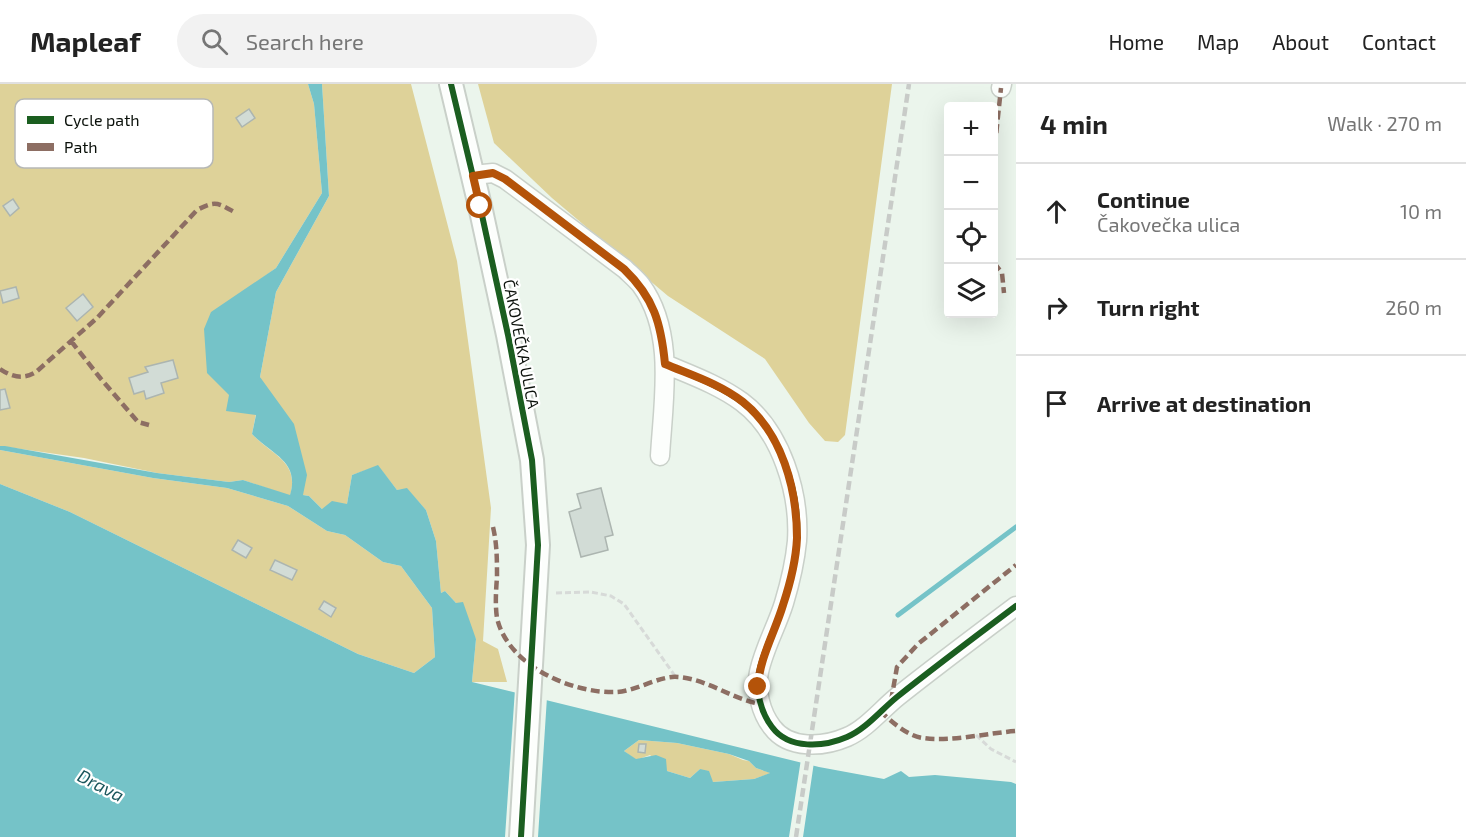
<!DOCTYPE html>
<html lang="en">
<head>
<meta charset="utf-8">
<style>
	:root { --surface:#fff; --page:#f2f2f2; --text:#222; --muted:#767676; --line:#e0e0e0 }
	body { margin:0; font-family:"Exo 2",sans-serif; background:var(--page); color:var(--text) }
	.controls { position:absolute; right:18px; top:18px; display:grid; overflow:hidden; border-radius:6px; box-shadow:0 6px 24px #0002 }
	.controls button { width:54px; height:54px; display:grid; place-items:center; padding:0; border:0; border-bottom:2px solid var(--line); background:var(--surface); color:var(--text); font:30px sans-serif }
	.stop { position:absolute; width:18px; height:18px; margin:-14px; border:4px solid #b45309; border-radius:50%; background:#fff }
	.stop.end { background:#b45309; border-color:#fff; box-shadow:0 2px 6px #0008 }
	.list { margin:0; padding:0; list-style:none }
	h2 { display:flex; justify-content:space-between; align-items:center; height:78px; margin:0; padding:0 24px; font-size:26px }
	h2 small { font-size:20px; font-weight:400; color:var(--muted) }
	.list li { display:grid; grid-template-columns:39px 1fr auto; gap:18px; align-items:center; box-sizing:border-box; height:96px; padding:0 24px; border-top:2px solid var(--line) }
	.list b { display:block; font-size:22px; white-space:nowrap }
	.list p { margin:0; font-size:20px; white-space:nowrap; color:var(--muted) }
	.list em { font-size:20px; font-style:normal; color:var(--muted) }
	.icon { flex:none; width:33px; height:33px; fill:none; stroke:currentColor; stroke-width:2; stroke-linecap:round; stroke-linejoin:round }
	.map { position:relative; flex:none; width:1016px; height:753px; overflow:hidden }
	header { display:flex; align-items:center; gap:36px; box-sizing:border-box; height:84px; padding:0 30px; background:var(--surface); border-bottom:2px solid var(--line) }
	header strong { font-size:28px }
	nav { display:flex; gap:33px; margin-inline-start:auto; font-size:21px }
	.search { width:420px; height:54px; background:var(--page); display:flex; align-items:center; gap:15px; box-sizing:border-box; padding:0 21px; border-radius:33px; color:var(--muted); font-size:22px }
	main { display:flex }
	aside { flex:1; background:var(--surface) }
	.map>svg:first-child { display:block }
</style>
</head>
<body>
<header>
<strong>Mapleaf</strong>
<div class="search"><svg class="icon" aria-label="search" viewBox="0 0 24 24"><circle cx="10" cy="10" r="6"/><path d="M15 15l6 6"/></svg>Search here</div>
<nav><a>Home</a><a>Map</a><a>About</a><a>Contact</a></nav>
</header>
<main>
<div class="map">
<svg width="1016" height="753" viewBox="0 0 1016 753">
	<rect width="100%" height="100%" fill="#ebf5ec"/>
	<!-- forest -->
	<path fill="#ded299" d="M0,0H308L314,20L322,109L276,184L232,216L256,330L252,350C272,372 300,377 290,412L243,396L229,398L157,389L84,374L0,362Z
		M322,0H411L457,177L491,424L483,557L498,565L507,598H472L476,555L456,519L445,507L441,509L436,457L426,426L407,405L397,406L378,382L352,391L347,420L322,425L309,412L303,411L260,293L276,208L329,112Z
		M478,0H892L845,351L838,358L825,357L809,339L765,275L668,212L552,114L494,59Z
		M0,366L153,394L227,404L288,422L327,447L345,451L383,478L401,482L432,524L435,573L414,589L358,570L70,428L0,400Z
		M639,656L677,659L729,670L743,676L749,677L756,684L771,689L754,695L713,698L700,685L690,694L667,687L650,671L636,676L624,667Z"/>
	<!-- water -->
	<path fill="#75c3c8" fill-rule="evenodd" d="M308,0H322L329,112L276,208L260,293L294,340L307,391L303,411L309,412L322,425L332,417L347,420L352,391L378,381L397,406L407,404L426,426L436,457L441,509L445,507L456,519L463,518L476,555L472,598L819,683L884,695L901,687L909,693L935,691L1011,698L1016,700V753H0V400L70,428L358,570L414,589L435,573L432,524L401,482L383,478L345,451L327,447L288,422L227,404L153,394L0,366V362H5L157,389L229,398L243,396L290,411C300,377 272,371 252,350L256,331L226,327L229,311L207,289L204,245L211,228L276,184L322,109L314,20ZM639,656L677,659L729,670L749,677L756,684L770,689L754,695L713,698L709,687L700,685L690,694L667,687L666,675L656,671L636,675L624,667Z"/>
	<!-- pier -->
	<path fill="#ebf5ec" d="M515,605L547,613L538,753H505Z
		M801,675L814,678L803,753H789Z"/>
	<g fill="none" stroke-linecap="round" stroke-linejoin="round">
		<!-- stream -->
		<path stroke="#75c3c8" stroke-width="5" d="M898,531L1016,443"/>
	</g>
	<!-- building -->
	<path fill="#d2dcd6" stroke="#acb5b0" stroke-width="1.5" d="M249,25L255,34L242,43L236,34Z
		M13,115L19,124L10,132L3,122Z
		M16,203L19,214L3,219L0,207Z
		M83,210L93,223L77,237L66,224Z
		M173,276L178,294L161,299L164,309L146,315L144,307L134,310L129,294L148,288L145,283Z
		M5,305L10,324L0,326V306Z
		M601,404L613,451L605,453L608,466L581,473L569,428L581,424L577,410Z
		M238,456L252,464L246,474L232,466Z
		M275,476L297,486L292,496L270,486Z
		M324,517L336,524L331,533L319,525Z
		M639,660H646L645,669L638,668Z"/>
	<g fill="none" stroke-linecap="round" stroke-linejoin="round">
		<defs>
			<path id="minor" d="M1001,4L1002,0
				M473,91L493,89L505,95L625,185C630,190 636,195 641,201C676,249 663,317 660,372
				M665,280C691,291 719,301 742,318C781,347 800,409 797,457C795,478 790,499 784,519C777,542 764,564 759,588C755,606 761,629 772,643C789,666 824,663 847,653C866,645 881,626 897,613C936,582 976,552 1016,522"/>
			<path id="major" d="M451,0L480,122L508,251L532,376L538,461L521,753"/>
		</defs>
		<!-- minor casing -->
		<use href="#minor" stroke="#c9d0c9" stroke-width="21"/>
		<!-- major casing -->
		<use href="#major" stroke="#c9d0c9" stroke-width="26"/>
		<!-- path -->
		<path stroke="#d7dad8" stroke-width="3" stroke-dasharray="6 3" stroke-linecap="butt" d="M556,509L591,508L611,512L624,520L675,592
			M976,651L991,665L1016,678"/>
		<!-- minor -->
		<use href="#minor" stroke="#fcfefc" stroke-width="18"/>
		<!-- major -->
		<use href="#major" stroke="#fcfefc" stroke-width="22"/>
		<!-- rail -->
		<path stroke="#c8cbc8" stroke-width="4.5" stroke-dasharray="9 4.5" stroke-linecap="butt" d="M796,753L909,0"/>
		<!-- quiet -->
		<path stroke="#8d6e63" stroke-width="4.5" stroke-dasharray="9 4.5" stroke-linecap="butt" d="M994,62L995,61L1001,4
			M994,179L1002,189L1004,209
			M71,257L101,295L138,338L149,341
			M0,285C12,293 23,296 36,288L97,234L197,126C216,116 218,119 236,129
			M493,443C497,460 497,476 497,493C496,506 495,521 497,534C508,582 572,610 617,608C636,607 661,591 678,593C707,595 732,615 760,620
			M891,617L897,583L918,560L1016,481
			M880,627C891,637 907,652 923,654C950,658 988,649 1016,647"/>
		<defs>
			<path id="cycleway" d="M451,0L480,122L508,251L532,376L538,461L521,753
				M665,280C691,291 719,301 742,318C781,347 800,409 797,457C795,478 790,499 784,519C777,542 764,564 759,588C755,606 761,629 772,643C789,666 824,663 847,653C866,645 881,626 897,613C936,582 976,552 1016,522"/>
		</defs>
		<!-- cycleway casing -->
		<use href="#cycleway" stroke="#fff" stroke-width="10"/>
		<!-- cycleway -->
		<use href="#cycleway" stroke="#1b5e20" stroke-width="6"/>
	</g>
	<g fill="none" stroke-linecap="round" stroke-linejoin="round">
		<!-- route -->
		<path stroke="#b45309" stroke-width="8" d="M480,122L473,92L493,89L505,95L624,185C654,214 661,239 665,280C691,291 720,300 743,318C782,349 797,405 797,454C796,476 790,500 783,521C775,548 759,575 758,603"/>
	</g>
	<g text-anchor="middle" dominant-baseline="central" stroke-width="4.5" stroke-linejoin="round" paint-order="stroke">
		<!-- street labels -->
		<g font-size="16" fill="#0b110b" stroke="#fff">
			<text transform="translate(522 260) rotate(79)">ČAKOVEČKA ULICA</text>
		</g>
		<!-- water labels -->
		<g font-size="18" font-style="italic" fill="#1a565c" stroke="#fff">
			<text transform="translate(101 701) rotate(27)">Drava</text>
		</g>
	</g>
	<!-- legend -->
	<rect x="15" y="15" width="198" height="69" rx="9" fill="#fff" stroke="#b6b8b6" stroke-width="1.5"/>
	<rect x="27" y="32" width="27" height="8" fill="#1b5e20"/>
	<rect x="27" y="59" width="27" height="8" fill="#8d6e63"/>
	<g font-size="16" fill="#0b110b">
		<text x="64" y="42">Cycle path</text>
		<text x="64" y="69">Path</text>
	</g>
</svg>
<div class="controls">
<button>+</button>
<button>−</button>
<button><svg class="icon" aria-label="locate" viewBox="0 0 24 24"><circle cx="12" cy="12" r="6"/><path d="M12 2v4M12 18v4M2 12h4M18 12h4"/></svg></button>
<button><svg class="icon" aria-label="layers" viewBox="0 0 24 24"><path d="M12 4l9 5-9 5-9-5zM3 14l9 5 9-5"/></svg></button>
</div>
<div class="stop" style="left:480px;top:122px"></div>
<div class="stop end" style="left:758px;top:603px"></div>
</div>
<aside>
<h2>4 min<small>Walk · 270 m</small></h2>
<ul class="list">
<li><svg class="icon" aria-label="ahead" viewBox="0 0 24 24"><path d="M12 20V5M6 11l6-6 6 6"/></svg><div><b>Continue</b><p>Čakovečka ulica</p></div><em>10 m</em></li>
<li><svg class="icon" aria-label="right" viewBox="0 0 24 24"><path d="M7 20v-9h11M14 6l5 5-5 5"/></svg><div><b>Turn right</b></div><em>260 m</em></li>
<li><svg class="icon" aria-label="arrive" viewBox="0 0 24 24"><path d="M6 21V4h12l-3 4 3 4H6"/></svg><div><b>Arrive at destination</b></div></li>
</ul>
</aside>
</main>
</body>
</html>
